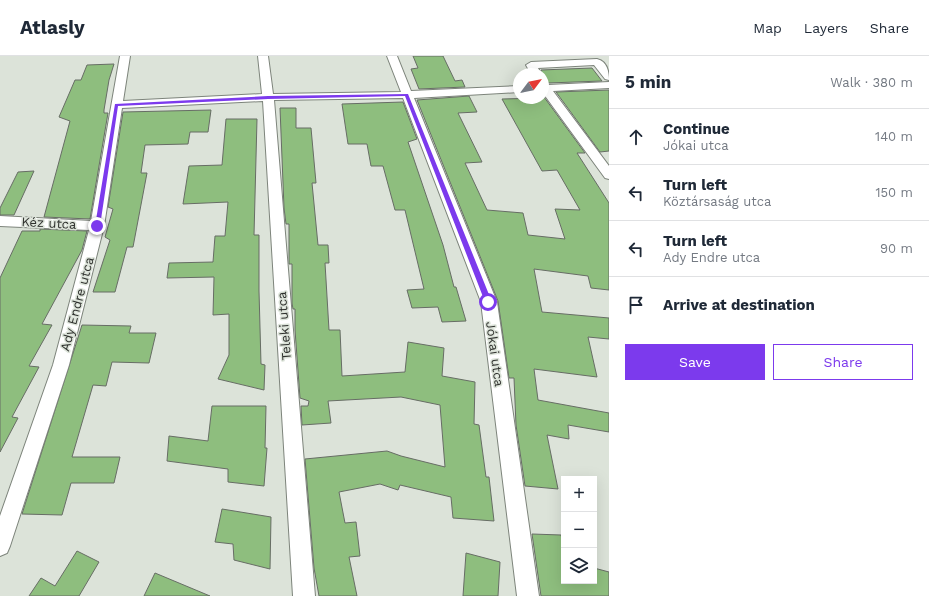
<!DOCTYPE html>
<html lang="en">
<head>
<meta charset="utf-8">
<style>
	:root { --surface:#fff; --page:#f2f2f3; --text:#1f2937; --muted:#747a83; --line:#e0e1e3; --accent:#7c3aed }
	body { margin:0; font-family:"Work Sans",sans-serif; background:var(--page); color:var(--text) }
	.controls { position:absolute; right:12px; bottom:12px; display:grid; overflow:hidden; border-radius:0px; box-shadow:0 4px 16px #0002 }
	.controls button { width:36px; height:36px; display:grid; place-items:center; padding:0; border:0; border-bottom:1px solid var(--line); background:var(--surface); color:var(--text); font:20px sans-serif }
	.compass { position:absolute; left:513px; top:12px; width:36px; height:36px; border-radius:50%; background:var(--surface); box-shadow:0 4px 16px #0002; rotate:58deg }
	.stop { position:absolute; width:12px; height:12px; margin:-9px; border:3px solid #7c3aed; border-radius:50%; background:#fff }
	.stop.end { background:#7c3aed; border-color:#fff; box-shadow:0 1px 4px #0008 }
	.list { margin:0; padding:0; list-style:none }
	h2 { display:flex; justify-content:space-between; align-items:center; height:52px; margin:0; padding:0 16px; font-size:17px }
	h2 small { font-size:13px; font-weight:400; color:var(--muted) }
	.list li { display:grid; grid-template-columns:26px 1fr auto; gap:12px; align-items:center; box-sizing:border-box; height:56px; padding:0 16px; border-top:1px solid var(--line) }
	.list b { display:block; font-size:15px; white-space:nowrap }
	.list p { margin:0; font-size:13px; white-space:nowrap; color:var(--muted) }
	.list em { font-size:13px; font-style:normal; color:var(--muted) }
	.actions { display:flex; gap:8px; padding:12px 16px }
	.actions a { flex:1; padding:9px 0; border:1px solid var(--accent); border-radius:0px; text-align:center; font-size:14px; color:var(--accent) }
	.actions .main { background:var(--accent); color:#fff }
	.icon { flex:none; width:22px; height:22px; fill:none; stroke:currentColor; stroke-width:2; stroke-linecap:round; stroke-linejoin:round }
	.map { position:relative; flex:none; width:609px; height:540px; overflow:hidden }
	header { display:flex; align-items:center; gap:24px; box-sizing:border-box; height:56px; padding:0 20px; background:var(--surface); border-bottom:1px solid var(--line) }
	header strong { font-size:19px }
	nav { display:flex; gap:22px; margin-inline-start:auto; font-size:14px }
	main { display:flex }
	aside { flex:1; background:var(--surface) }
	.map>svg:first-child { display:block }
</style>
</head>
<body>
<header>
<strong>Atlasly</strong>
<nav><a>Map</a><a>Layers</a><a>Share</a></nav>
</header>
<main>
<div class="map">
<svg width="609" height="540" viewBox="0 0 609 540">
	<rect width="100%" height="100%" fill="#dce3d9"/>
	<!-- building -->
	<path fill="#8ebe7e" stroke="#676d65" d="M413,0H443L455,25L462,24L465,31L419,33L411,13L418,12Z
		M114,8L109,24L104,54V57H108L90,163L44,161L70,65L59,61L75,24H81L87,9Z
		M592,12L602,25L548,27L543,21L541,14Z
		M609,34V95L600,96L556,36Z
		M469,40L477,56L458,57L482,106L465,107L487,154L523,157L528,179L565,183L555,153L580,154L557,114L542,115L502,43L543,42L544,41L585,97H577L609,147V234L591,232L588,220L534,213L542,256L609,262V283L588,281L597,321L534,313L538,344L609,357V376L568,369L569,383L547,379L558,433L525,430L516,369L514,322H509L498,245L417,44Z
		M403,46L417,83L408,86L443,189L454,231H456L466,265L442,266L438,251L412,252L407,234L424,233L405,154H395L383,110H371L367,88H348L342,48Z
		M280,52H296V72H311L316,127H312L318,189H328L329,207H325L329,274H340L342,320L405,316L408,286L444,292L442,320L475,326L474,368L479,369L486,421H489L494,465L453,462L451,441L400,429L398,434L380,428L339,436L345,467L356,466L360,500L349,501L357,540H319L314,512L305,403L387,395L401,400L445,411L440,349L401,341L328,345L331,367L302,369L301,350H308L309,345L300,342L295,274V253H293L292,247V208H289V168H286L284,152Z
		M211,54L208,76H190L188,88L145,89L141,117H147L133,191H127L115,236H93L110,184L105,181L113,153L108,151L123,56Z
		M226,63H257L254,179H259V235L261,308L265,309L264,334L218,323L229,299V258L213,259L214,221L167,222L169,207L213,206L215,180H225L228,146L183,148L189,110L222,109Z
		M34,115L14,159H0V152L18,116Z
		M40,173L87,175L82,194L42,268L52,269L29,310L39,311L12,361L18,362L0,396V222L22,175H40Z
		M82,269L131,270L129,277H156L149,307L112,306L106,330L93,329L72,401H120L114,427H71L62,459L22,458Z
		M212,350H266L265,392H267L264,430L228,426V413L167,405L169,380L208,385Z
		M222,453L271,461L270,513L234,504L233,488L215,486Z
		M532,478L561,479L564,491V525H594V512L609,516V540H541Z
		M77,495L99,506L79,540H29L41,522L55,530Z
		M466,497L500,506L498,540H463Z
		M155,517L210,540H144Z"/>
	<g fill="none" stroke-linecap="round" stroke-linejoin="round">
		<defs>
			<path id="street" d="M120,0H130L123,45L262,38L258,0H268L273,38L401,36L387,0H397L411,35L519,30V36L414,42L497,246L539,540H517L481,246L403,42L274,44L315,540H293L263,45L122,52L104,170L69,309L10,490L7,497L0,500V460L53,309L89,174L0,170V160L91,165Z
				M597,3C607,5 609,16 609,24L605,23L594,9L538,12L541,18H531L526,9L531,6Z
				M543,26L548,29L609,26V32L553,35L609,110V123L605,122L543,37Z"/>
		</defs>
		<!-- street casing -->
		<use href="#street" stroke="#7d847b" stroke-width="2"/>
		<!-- street -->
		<use href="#street" fill="#fff" fill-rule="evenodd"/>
	</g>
	<!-- route -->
	<path fill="#7c3aed" d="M408,38L492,246L491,248H486L485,246L405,40L268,43L118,50L100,170L97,172L95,170L115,48L268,40Z"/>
	<g text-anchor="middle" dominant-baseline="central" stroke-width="3" stroke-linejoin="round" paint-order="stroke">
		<!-- street labels -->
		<g font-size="13" fill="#2f312e" stroke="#dce3d9">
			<text transform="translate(49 167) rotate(3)">Kéz utca</text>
			<text transform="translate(77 248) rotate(-75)">Ady Endre utca</text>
			<text transform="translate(284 270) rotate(-94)">Teleki utca</text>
			<text transform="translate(495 298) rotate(82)">Jókai utca</text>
		</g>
	</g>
</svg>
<div class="controls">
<button>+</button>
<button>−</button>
<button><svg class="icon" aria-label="layers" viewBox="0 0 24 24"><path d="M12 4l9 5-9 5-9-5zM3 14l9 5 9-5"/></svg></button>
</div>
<svg class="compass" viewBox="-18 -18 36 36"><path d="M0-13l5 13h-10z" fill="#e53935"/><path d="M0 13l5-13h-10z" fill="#747a83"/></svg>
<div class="stop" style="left:488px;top:246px"></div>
<div class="stop end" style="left:97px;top:170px"></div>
</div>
<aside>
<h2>5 min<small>Walk · 380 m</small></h2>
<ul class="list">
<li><svg class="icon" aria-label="ahead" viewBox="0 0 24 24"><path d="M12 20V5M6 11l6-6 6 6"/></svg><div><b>Continue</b><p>Jókai utca</p></div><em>140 m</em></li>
<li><svg class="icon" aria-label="left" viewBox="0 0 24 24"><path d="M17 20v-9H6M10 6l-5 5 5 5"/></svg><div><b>Turn left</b><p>Köztársaság utca</p></div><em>150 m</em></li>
<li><svg class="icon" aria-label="left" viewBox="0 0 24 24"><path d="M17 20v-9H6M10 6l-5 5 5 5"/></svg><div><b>Turn left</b><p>Ady Endre utca</p></div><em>90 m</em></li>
<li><svg class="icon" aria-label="arrive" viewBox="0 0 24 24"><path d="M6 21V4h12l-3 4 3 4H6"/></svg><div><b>Arrive at destination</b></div></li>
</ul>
<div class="actions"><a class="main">Save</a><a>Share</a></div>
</aside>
</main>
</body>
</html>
